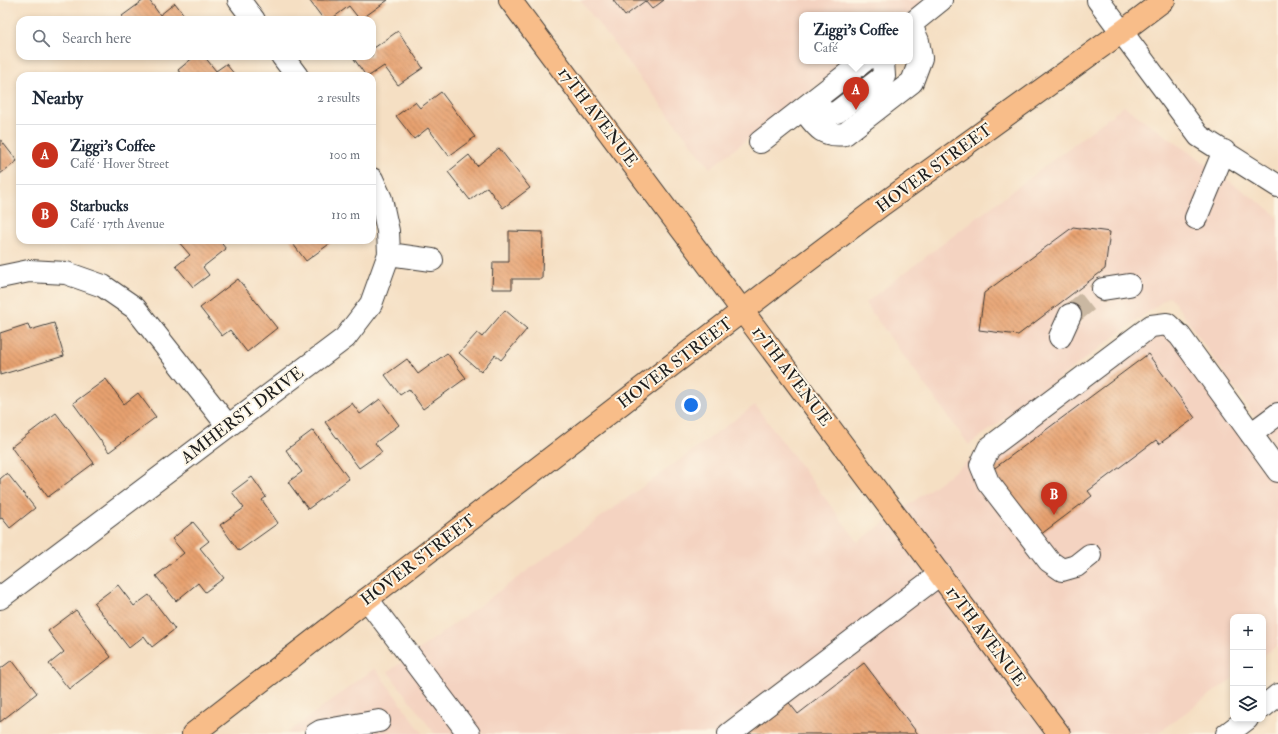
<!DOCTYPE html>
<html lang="en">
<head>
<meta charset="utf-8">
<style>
	:root { --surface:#fff; --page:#f2f2f3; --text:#1f2937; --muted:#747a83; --line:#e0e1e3; --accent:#c8321e }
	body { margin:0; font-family:"IM FELL Double Pica",serif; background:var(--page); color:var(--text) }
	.controls { position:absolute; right:12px; bottom:12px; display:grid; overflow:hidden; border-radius:8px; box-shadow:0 2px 6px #0003 }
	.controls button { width:36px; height:36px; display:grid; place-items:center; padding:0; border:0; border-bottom:1px solid var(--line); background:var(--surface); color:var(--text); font:20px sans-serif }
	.you { position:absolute; left:691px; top:405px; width:14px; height:14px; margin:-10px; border:3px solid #fff; border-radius:50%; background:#1a73e8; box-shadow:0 0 0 6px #1a73e833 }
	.badge { display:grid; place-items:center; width:26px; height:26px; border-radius:50%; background:var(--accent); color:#fff; font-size:13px; font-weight:700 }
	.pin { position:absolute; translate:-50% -33px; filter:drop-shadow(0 1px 2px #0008) }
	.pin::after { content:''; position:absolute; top:21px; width:14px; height:12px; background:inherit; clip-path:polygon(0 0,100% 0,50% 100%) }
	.popup { position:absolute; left:799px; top:12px; width:114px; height:52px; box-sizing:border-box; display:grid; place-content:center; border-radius:8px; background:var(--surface); filter:drop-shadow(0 1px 3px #0005); font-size:13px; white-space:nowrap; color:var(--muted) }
	.popup b { font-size:15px; color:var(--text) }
	.popup::after { content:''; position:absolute; left:50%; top:100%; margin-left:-8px; border:8px solid transparent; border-top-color:var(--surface) }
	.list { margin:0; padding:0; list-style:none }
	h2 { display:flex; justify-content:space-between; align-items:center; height:52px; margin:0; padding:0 16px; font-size:17px }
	h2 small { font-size:13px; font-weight:400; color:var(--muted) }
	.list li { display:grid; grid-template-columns:26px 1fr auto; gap:12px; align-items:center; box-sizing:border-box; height:60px; padding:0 16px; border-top:1px solid var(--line) }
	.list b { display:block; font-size:15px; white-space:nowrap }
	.list p { margin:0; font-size:13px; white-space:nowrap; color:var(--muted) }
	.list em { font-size:13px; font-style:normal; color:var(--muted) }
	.icon { flex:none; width:22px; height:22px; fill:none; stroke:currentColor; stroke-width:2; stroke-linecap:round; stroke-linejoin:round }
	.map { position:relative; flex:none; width:1278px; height:734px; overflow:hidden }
	.search { position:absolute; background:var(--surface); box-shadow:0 2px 6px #0003; left:16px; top:16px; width:360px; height:44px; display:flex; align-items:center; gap:10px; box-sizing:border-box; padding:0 14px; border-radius:12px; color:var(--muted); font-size:15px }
	.panel { position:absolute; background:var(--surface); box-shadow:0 2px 6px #0003; left:16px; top:72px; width:360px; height:172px; border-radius:12px }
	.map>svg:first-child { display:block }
</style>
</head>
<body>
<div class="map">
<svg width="1278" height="734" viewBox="0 0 1278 734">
	<defs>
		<pattern id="building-back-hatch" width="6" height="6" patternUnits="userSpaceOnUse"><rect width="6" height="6" fill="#e7a16f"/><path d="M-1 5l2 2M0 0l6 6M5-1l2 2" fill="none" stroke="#ba825a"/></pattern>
	</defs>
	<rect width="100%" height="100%" fill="#fcf5e5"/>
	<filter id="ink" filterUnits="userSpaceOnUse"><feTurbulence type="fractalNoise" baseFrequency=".025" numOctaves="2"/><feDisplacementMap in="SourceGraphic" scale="8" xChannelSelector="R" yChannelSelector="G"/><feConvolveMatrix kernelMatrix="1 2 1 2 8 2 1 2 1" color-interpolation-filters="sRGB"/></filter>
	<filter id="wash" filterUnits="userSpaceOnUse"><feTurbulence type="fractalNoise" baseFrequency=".012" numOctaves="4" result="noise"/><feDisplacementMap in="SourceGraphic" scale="16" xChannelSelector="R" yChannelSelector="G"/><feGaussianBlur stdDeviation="0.9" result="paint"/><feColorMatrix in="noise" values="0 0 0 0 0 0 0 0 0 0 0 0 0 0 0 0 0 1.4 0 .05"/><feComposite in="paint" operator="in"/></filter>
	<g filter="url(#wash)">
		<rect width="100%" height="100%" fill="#f5dfc3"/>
		<!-- built -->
		<path fill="#f4d3c1" d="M580,0H928L908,15H802V61H849L710,168Z
			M1124,106L1273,212L1278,219V450L1170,296L969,445L865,303Z
			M1165,317L1278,471V645L1263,656V617H1233V678L1156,734H435L388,672L755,405L858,542Z
			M375,668L423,734H286Z"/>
		<g id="blocks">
			<!-- building -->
			<path fill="url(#building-back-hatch)" d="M144,0H149L160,15L175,3L188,20H125L122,16Z
				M309,0H388L360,20L349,6L330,20H324Z
				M613,0H664L652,9L645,1L625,16Z
				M398,31L423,68L398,85L384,66L369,76H366L352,56H372V45L374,48Z
				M195,56H204L216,71L226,64L236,76H182L178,70Z
				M441,92L475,137L449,156L428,128L414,139L396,116L415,102L420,108Z
				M0,139L17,161L0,174Z
				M499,148L530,188L503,208L487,187L470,200L448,172L469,155L477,166Z
				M1073,227L1110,232L1105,269L1018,335L979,330L984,293Z
				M509,231L543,232L542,279H512V289H492L493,262H509Z
				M177,240H219L226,249L203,267L209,275L193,287L176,266L190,255Z
				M290,240H331L332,242L306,261Z
				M238,279L277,328L247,352L230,330L222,336L200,308Z
				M505,310L527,329L501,360L495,355L481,372L459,353L477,333L482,337Z
				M54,323L64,356L0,375V333L28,324L30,330Z
				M447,353L466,378L423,409L409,389L400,395L385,375L407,359L418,374Z
				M1148,354L1195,418L1159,444L1156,440L1088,491L1092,496L1040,535L992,470Z
				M106,379L124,404L138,393L156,417L109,452L73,403Z
				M380,399L399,425L375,443L382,452L359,468L325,422L352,403L360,414Z
				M56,413L94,463L48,497L11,447Z
				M313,430L349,479L308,509L288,482L302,472L286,450Z
				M7,473L35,508L10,528L2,518L0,519V479Z
				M252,477L266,497L262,500L278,523L239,551L220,525L244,508L232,492Z
				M193,522L209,541L200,548L224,578L205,592L198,583L176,601L156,576L184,553L172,539Z
				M118,585L134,606L149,595L175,629L152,647L144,636L129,648L94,603Z
				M76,610L111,657L69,689L49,664L64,652L48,631Z
				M12,660L37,693L0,722V669Z
				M864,663L918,734H740L786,699L798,714Z"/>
		</g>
	</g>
	<g filter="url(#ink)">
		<use href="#blocks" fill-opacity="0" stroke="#3d3935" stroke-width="1"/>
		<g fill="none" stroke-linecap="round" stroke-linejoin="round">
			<!-- minor-tunnel -->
			<path stroke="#cab8a2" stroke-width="22" stroke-dasharray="22 11" stroke-linecap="butt" d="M1070,315L1103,289"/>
			<defs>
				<path id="minor" d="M239,0L254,20
					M1098,0L1199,136L1278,186
					M910,25L941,0
					M282,56L297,76
					M815,100L824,112L830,114L837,112L884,76L883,61
					M803,109C816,126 821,137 845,134L912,82L921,58L918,41L911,25
					M760,142L864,61
					M1196,218L1224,151
					M389,254L432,260
					M0,277L29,271L66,273L103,286L135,308L228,426
					M1103,289L1129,285
					M1060,337L1070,315
					M1251,434L1278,414
					M1090,555L1076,566L1062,570L1049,561L988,482L981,465L989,448L1151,326L1167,324L1180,336L1278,471
					M0,598L345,338L371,304L389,254L388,231L381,199L372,179
					M367,599L469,734
					M1263,707L1278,695
					M316,734L321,731L379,721
					M729,734L940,574
					M1227,734L1247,719"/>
				<path id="major" d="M510,0L1059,734
					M193,734L367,599L793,272L883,204L1123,31L1164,0"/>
			</defs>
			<!-- minor casing -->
			<use href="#minor" stroke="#3d3935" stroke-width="24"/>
			<!-- major casing -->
			<use href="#major" stroke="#3d3935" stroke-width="24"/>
			<!-- minor -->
			<use href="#minor" stroke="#fff" stroke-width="22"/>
			<!-- major -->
			<use href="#major" stroke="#f8bd89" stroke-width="22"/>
		</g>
	</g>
	<g text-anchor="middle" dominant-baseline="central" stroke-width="4" stroke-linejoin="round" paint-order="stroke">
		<!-- street labels -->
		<g font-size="17" fill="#1c1c1c" stroke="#fcf5e5">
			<text transform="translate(598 117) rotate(53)">17TH AVENUE</text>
			<text transform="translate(934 168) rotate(-36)">HOVER STREET</text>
			<text transform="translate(675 363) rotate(-37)">HOVER STREET</text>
			<text transform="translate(792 376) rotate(53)">17TH AVENUE</text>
			<text transform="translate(242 415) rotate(-37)">AMHERST DRIVE</text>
			<text transform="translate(418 560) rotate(-37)">HOVER STREET</text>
			<text transform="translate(986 636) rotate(53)">17TH AVENUE</text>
		</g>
	</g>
</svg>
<div class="controls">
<button>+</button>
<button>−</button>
<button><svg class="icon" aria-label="layers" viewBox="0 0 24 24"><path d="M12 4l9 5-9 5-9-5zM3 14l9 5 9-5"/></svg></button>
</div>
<div class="you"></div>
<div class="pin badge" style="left:856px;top:110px">A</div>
<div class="popup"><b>Ziggi's Coffee</b>Café</div>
<div class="pin badge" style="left:1054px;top:515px">B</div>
<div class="search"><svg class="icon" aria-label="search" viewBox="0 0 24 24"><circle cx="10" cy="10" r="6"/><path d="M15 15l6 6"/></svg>Search here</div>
<section class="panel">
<h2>Nearby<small>2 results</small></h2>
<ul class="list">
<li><span class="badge">A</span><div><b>Ziggi's Coffee</b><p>Café · Hover Street</p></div><em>100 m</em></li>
<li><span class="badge">B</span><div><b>Starbucks</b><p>Café · 17th Avenue</p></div><em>110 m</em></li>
</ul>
</section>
</div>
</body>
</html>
